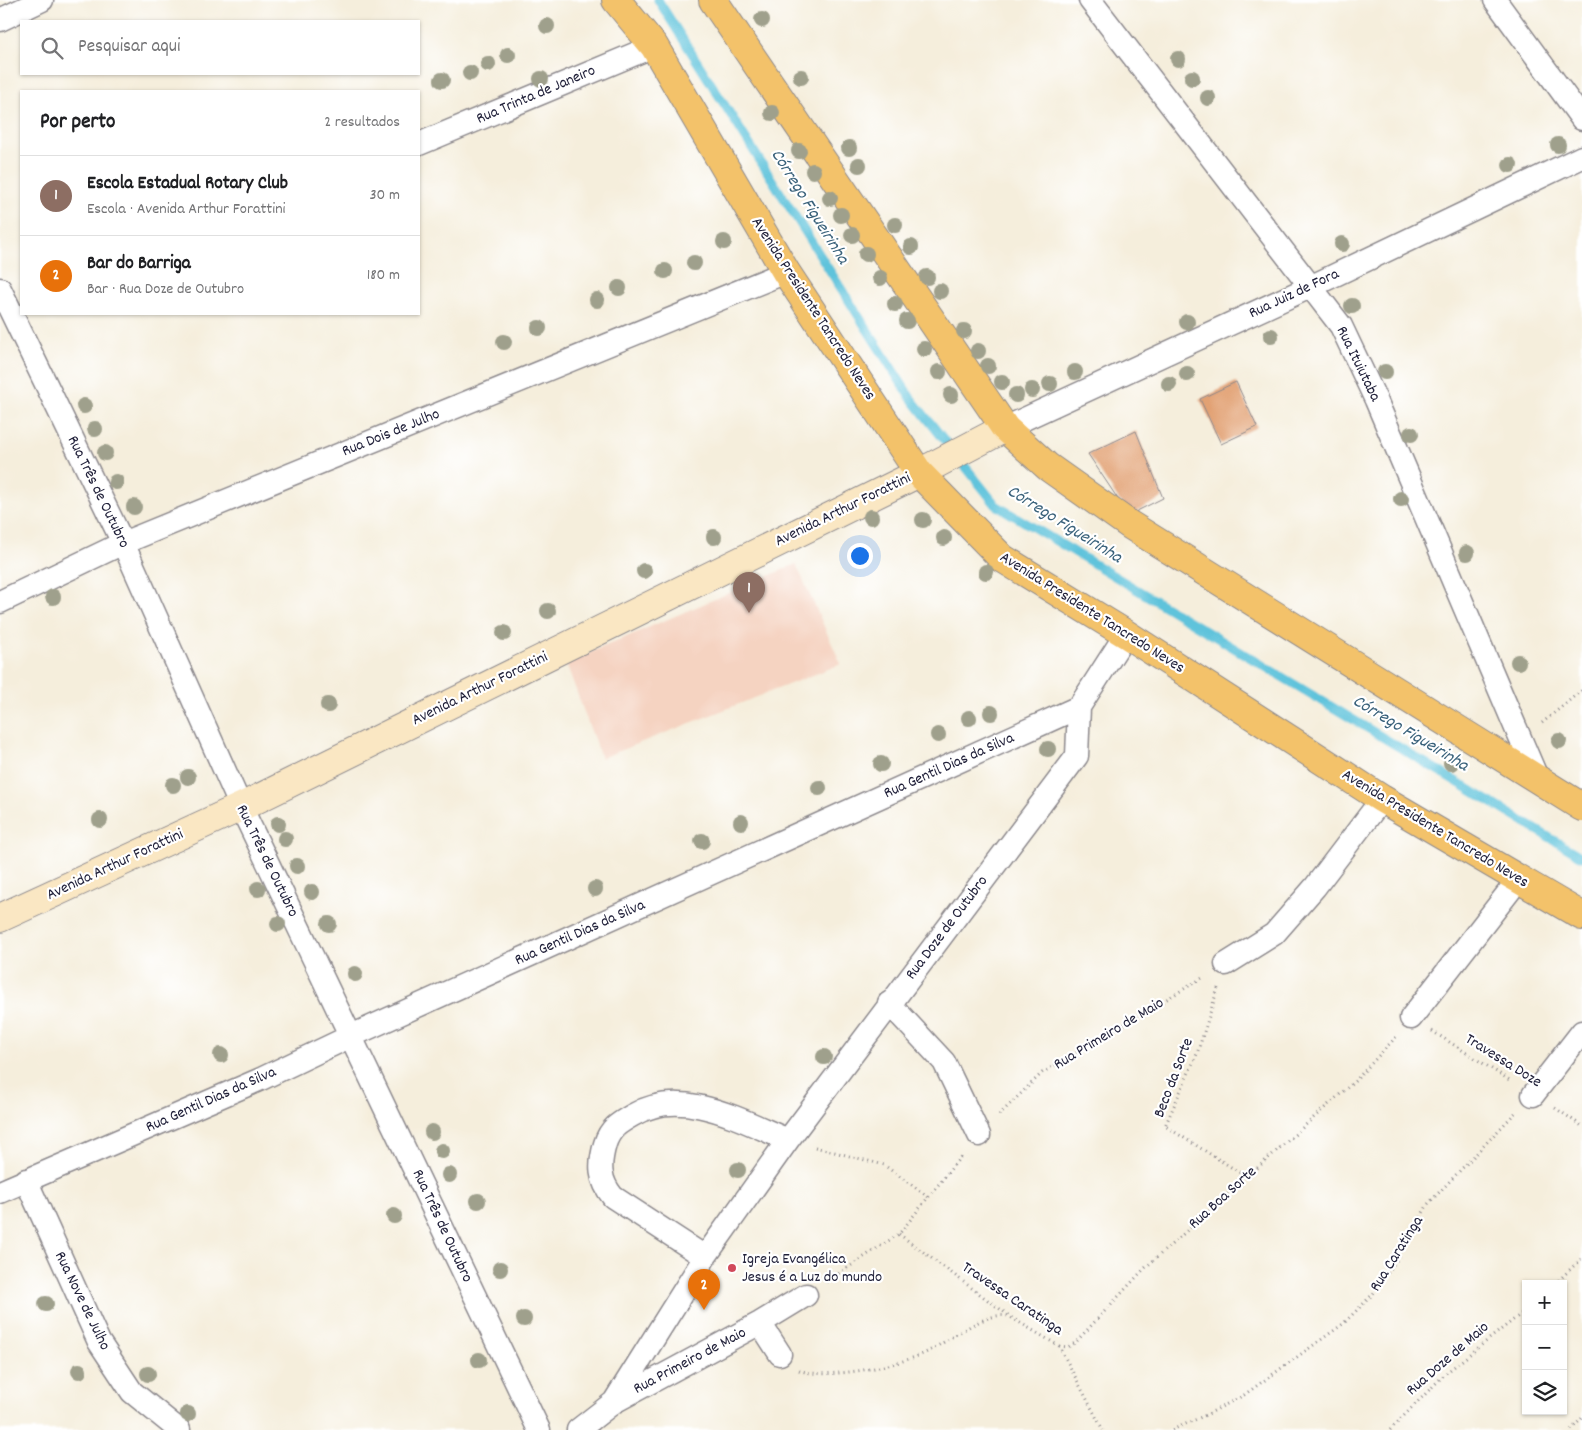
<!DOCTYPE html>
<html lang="pt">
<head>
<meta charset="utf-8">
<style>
	:root { --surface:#fff; --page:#f6f6f6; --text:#202124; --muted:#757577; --line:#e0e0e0; --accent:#d1495b }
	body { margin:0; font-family:Dekko,sans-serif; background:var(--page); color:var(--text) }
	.controls { position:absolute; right:15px; bottom:15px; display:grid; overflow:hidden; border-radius:0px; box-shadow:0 1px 4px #0004 }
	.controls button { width:45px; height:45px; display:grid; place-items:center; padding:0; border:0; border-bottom:1px solid var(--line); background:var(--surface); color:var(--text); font:25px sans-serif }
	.you { position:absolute; left:859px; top:555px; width:18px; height:18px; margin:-12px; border:4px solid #fff; border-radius:50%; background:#1a73e8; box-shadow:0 0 0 8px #1a73e833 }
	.badge { display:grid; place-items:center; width:32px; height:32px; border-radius:50%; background:var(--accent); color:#fff; font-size:16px; font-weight:700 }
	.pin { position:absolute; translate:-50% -41px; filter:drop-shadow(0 1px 2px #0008) }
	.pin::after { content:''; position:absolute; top:26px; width:18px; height:15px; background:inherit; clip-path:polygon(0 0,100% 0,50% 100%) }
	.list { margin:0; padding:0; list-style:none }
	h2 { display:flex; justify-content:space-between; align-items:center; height:65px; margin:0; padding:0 20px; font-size:21px }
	h2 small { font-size:16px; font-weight:400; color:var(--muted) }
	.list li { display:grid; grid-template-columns:32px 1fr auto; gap:15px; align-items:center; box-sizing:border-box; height:80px; padding:0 20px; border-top:1px solid var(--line) }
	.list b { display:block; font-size:19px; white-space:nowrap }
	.list p { margin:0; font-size:16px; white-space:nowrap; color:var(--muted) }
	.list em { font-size:16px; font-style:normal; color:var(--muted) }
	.icon { flex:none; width:28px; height:28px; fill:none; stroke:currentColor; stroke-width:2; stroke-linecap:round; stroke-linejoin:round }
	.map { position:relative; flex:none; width:1582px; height:1430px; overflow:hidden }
	.search { position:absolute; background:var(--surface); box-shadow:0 1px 4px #0004; left:20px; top:20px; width:400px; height:55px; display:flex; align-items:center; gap:12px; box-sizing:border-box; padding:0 18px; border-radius:0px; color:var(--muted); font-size:19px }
	.panel { position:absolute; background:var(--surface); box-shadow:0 1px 4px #0004; left:20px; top:90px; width:400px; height:225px; border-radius:0px }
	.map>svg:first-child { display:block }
</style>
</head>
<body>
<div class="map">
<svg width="1582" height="1430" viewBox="0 0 1582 1430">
	<rect width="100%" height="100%" fill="#fff"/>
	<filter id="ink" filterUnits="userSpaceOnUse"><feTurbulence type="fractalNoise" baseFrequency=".02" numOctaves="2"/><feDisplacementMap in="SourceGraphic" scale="10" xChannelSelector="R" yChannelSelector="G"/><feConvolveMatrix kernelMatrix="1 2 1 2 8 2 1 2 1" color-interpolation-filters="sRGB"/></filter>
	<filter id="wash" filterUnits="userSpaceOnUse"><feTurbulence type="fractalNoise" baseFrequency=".0096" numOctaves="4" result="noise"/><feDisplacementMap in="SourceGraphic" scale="20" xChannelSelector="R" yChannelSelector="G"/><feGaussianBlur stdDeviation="1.12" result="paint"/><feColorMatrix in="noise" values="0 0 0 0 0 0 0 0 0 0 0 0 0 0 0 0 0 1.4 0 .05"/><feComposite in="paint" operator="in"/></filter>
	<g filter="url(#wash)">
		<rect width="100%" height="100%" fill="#f5eedc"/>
		<!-- built -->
		<path fill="#f5d3c1" d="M796,564L841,664L601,758L566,663Z"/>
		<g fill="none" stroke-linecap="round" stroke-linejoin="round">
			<!-- stream -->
			<path stroke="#5ec3db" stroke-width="9" d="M658,0L910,397L996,505L1582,857"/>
		</g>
		<g id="blocks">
			<!-- building -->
			<path fill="#e2a173" d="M1236,382L1257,427L1221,444L1200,399Z
				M1136,431L1163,498L1133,513L1120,502L1088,454Z"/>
		</g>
	</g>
	<g filter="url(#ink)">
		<use href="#blocks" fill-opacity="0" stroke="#8c888c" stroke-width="1"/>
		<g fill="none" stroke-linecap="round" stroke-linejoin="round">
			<defs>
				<path id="street" d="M1090,0L1341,326L1376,400L1538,780
					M1495,0L1582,119
					M0,20L42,0
					M419,144L654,46
					M0,289L123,543L241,807L539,1430
					M1005,428L1310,287L1582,157
					M0,602L123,543L786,272
					M1226,964L1274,934L1315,887L1382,799
					M889,1003L944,1062L979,1135
					M1411,1018L1518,880
					M1533,1095L1582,1032
					M26,1180L99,1342L132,1392L179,1430
					M0,1192L261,1079L351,1036L1079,707L1126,634
					M705,1257L613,1197C599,1180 599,1165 605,1144C610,1128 619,1123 633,1115C682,1086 740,1120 788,1140
					M760,1323L780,1354
					M614,1402L705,1257L788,1140L1077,756L1079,707
					M578,1430L614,1402L760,1323L806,1295"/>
				<path id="secondary" d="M0,918L241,807L919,473L1005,428"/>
				<path id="primary" d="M616,0L654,46L786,272L919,473L1002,558L1126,634L1382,799L1582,916
					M713,0L1005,428L1048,467L1130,525L1582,807"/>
			</defs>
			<!-- street casing -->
			<use href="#street" stroke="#8c888c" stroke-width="25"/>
			<!-- secondary casing -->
			<use href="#secondary" stroke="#8c888c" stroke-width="30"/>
			<!-- primary casing -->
			<use href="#primary" stroke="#8c888c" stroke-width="30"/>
			<!-- path -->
			<path stroke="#8c888c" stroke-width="3" stroke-dasharray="1 4" stroke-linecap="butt" d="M1542,723L1582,690
				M1218,988L1197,1054L1165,1126L1247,1177
				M1432,1031L1511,1081
				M1555,1108L1582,1126
				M999,1115L1042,1073L1204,977
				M815,1147L884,1165L928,1197
				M899,1234L1012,1318L1059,1346L1103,1430
				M826,1282L899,1234L962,1155
				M1555,1284L1582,1258
				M1059,1346L1068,1347L1075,1343L1145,1268L1356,1080L1396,1037
				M799,1370C825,1381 903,1365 929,1351C948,1341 986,1311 1007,1316
				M1172,1430L1206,1415L1244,1395L1343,1324L1373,1294L1398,1258L1428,1204L1516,1112
				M1390,1430L1446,1373L1526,1310
				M1571,1430L1582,1418"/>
			<!-- street -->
			<use href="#street" stroke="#fff" stroke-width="22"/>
			<!-- secondary -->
			<use href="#secondary" stroke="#fae7c3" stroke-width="28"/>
			<!-- primary -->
			<use href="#primary" stroke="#f3c26a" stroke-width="28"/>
		</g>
		<!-- trees -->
		<g fill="#9fa08c">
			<circle cx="762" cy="20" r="8"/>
			<circle cx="547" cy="26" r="8"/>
			<circle cx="508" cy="55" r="8"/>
			<circle cx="1178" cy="59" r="8"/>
			<circle cx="488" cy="64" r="8"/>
			<circle cx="470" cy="73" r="8"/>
			<circle cx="801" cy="77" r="8"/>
			<circle cx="1192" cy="78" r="8"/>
			<circle cx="541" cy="79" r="8"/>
			<circle cx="442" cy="80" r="8"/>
			<circle cx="1208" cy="98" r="8"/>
			<circle cx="772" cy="113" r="8"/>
			<circle cx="1558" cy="145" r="8"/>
			<circle cx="849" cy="148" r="8"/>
			<circle cx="799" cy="151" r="8"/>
			<circle cx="859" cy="165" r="8"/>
			<circle cx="1510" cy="165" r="8"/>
			<circle cx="813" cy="171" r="8"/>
			<circle cx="830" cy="198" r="8"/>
			<circle cx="841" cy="215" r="8"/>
			<circle cx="895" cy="225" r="8"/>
			<circle cx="852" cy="235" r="8"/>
			<circle cx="724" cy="242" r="8"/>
			<circle cx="1342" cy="244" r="8"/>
			<circle cx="911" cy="247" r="8"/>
			<circle cx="866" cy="254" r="8"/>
			<circle cx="694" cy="263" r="8"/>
			<circle cx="665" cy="271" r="8"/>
			<circle cx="927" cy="277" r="8"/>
			<circle cx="880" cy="278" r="8"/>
			<circle cx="619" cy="288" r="8"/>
			<circle cx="940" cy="291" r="8"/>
			<circle cx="597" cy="300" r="8"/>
			<circle cx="895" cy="304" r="8"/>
			<circle cx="1352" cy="306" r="8"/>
			<circle cx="907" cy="321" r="8"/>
			<circle cx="1187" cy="322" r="8"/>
			<circle cx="539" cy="328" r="8"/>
			<circle cx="964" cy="331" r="8"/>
			<circle cx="1271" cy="336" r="8"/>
			<circle cx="504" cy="342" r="8"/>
			<circle cx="924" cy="349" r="8"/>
			<circle cx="978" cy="351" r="8"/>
			<circle cx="988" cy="366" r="8"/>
			<circle cx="939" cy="372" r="8"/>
			<circle cx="1075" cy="372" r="8"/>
			<circle cx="1385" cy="372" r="8"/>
			<circle cx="1187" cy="374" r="8"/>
			<circle cx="1002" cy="382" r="8"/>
			<circle cx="1050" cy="384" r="8"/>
			<circle cx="1169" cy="384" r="8"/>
			<circle cx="1032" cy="390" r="8"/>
			<circle cx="951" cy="395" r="8"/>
			<circle cx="1016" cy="395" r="8"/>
			<circle cx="84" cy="406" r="8"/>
			<circle cx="95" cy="429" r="8"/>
			<circle cx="1411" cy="434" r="8"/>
			<circle cx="105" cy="453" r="8"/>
			<circle cx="116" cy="482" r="8"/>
			<circle cx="1401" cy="499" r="8"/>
			<circle cx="134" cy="507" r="8"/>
			<circle cx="871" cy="517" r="8"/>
			<circle cx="923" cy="520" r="8"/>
			<circle cx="714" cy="537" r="8"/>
			<circle cx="944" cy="538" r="8"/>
			<circle cx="1467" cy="553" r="8"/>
			<circle cx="644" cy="571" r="8"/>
			<circle cx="986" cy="572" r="8"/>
			<circle cx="53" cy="597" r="8"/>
			<circle cx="548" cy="611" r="8"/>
			<circle cx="504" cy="633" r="8"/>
			<circle cx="1518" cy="662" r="8"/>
			<circle cx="328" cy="705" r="8"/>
			<circle cx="991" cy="713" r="8"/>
			<circle cx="969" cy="718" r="8"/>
			<circle cx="938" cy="735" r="8"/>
			<circle cx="1559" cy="741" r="8"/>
			<circle cx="1048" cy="749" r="8"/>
			<circle cx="1451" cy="763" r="8"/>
			<circle cx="881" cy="764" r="8"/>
			<circle cx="188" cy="777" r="8"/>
			<circle cx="173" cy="785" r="8"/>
			<circle cx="819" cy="788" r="8"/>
			<circle cx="100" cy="820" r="8"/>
			<circle cx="741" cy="822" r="8"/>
			<circle cx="278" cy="824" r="8"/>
			<circle cx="285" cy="839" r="8"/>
			<circle cx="702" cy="841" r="8"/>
			<circle cx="297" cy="866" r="8"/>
			<circle cx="258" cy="889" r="8"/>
			<circle cx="595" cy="889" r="8"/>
			<circle cx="312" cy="892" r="8"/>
			<circle cx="278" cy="924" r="8"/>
			<circle cx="329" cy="924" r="8"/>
			<circle cx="355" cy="974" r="8"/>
			<circle cx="221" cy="1055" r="8"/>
			<circle cx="824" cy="1057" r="8"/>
			<circle cx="432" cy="1132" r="8"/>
			<circle cx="442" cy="1151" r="8"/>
			<circle cx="738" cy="1170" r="8"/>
			<circle cx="449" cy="1175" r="8"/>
			<circle cx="478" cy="1201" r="8"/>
			<circle cx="394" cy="1216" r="8"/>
			<circle cx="500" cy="1269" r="8"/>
			<circle cx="46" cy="1304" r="8"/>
			<circle cx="524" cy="1319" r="8"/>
			<circle cx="479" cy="1360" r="8"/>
			<circle cx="79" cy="1371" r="8"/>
			<circle cx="148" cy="1374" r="8"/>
			<circle cx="188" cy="1414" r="8"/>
		</g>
	</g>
	<!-- markers -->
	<circle fill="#d1495b" stroke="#fff" stroke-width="2" cx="732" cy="1268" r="5"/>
	<g text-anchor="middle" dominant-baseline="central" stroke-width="4.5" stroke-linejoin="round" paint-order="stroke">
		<!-- street labels -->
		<g font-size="16" fill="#22223b" stroke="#fff">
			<text transform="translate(536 95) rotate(-23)">Rua Trinta de Janeiro</text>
			<text transform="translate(1294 294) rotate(-25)">Rua Juiz de Fora</text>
			<text transform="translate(813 309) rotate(57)">Avenida Presidente Tancredo Neves</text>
			<text transform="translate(1358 364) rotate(64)">Rua Ituiutaba</text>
			<text transform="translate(391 433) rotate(-22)">Rua Dois de Julho</text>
			<text transform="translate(98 492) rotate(64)">Rua Três de Outubro</text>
			<text transform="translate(843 510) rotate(-26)">Avenida Arthur Forattini</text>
			<text transform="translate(1092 613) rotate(32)">Avenida Presidente Tancredo Neves</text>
			<text transform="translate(480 689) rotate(-26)">Avenida Arthur Forattini</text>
			<text transform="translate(949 766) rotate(-24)">Rua Gentil Dias da Silva</text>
			<text transform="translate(1435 829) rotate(31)">Avenida Presidente Tancredo Neves</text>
			<text transform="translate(267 861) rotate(64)">Rua Três de Outubro</text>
			<text transform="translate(115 865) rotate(-25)">Avenida Arthur Forattini</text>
			<text transform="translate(947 928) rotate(-53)">Rua Doze de Outubro</text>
			<text transform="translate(580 933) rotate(-24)">Rua Gentil Dias da Silva</text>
			<text transform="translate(1109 1034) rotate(-31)">Rua Primeiro de Maio</text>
			<text transform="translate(1503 1061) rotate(32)">Travessa Doze</text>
			<text transform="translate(1174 1078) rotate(-69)">Beco da Sorte</text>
			<text transform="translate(211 1100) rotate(-24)">Rua Gentil Dias da Silva</text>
			<text transform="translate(1223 1198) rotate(-42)">Rua Boa Sorte</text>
			<text transform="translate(442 1226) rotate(65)">Rua Três de Outubro</text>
			<text transform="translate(1397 1254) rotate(-58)">Rua Caratinga</text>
			<text transform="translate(1012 1299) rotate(34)">Travessa Caratinga</text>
			<text transform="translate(82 1301) rotate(64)">Rua Nove de Julho</text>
			<text transform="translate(1448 1359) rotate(-41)">Rua Doze de Maio</text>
			<text transform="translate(690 1361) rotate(-28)">Rua Primeiro de Maio</text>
		</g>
		<!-- poi labels -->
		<g font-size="16" fill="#22223b" stroke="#fff" text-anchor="start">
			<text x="742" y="1259">Igreja Evangélica<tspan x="742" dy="18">Jesus é a Luz do mundo</tspan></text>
		</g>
		<!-- water labels -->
		<g font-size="18" font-style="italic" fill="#3a627b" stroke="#fff">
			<text transform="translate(809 207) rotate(58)">Córrego Figueirinha</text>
			<text transform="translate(1064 525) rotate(32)">Córrego Figueirinha</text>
			<text transform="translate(1410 734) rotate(31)">Córrego Figueirinha</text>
		</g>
	</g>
</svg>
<div class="controls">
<button>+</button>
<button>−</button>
<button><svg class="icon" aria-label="layers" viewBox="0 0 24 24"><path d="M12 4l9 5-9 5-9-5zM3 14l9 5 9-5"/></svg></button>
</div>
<div class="you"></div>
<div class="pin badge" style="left:749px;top:613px;background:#8d6e63">1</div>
<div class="pin badge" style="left:704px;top:1310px;background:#e8710a">2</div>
<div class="search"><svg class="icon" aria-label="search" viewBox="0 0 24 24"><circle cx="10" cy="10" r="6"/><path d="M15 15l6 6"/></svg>Pesquisar aqui</div>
<section class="panel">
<h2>Por perto<small>2 resultados</small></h2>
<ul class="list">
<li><span class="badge" style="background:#8d6e63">1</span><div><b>Escola Estadual Rotary Club</b><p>Escola · Avenida Arthur Forattini</p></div><em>30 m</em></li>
<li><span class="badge" style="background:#e8710a">2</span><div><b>Bar do Barriga</b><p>Bar · Rua Doze de Outubro</p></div><em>180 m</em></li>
</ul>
</section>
</div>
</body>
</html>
